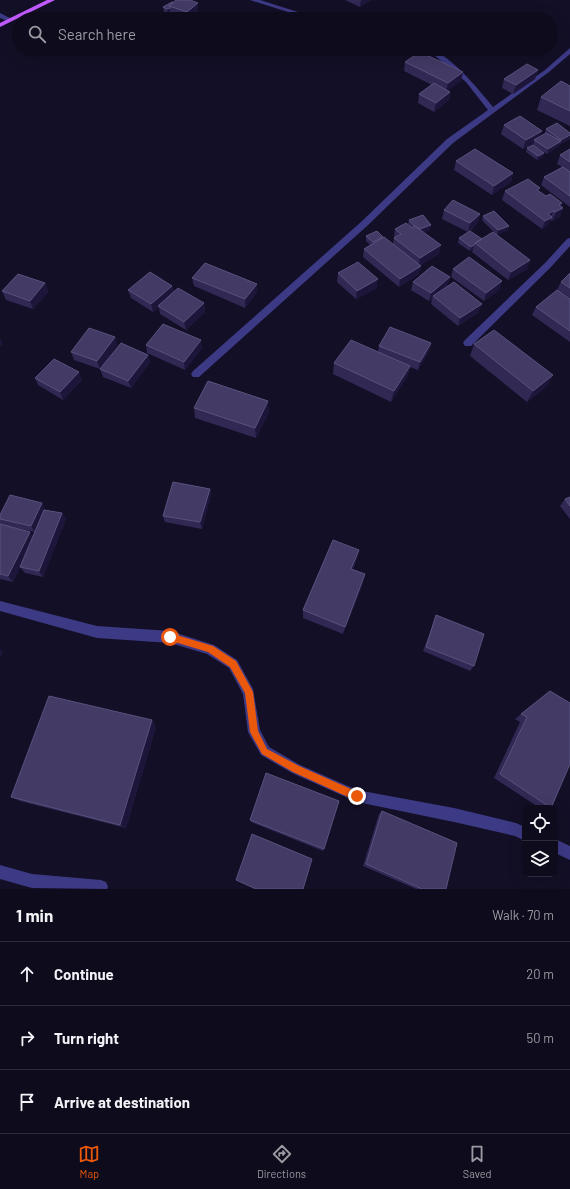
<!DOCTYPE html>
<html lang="en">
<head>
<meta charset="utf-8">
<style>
	:root { --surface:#0e0b1c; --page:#171425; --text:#f1f3f6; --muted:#9b9ba3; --line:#2e2b3b; --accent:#ea580c }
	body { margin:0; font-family:Barlow,sans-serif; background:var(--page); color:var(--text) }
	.controls { position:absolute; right:12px; bottom:12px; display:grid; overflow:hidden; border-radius:8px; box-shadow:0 4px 16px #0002 }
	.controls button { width:36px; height:36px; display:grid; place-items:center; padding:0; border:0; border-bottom:1px solid var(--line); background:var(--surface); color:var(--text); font:20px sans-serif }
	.stop { position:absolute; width:12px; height:12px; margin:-9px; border:3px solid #ea580c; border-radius:50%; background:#fff }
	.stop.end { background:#ea580c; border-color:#fff; box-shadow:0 1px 4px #0008 }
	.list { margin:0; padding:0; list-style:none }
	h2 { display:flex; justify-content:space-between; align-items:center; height:52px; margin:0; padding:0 16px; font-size:17px }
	h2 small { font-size:13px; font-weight:400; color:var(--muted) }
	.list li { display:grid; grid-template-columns:26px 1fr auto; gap:12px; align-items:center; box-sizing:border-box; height:64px; padding:0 16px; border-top:1px solid var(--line) }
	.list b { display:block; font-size:15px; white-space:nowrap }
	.list em { font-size:13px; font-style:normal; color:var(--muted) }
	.icon { flex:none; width:22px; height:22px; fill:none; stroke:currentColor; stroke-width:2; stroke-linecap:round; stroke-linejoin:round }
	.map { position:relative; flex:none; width:570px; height:889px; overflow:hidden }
	.search { position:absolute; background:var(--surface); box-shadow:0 4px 16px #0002; left:12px; right:12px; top:12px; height:44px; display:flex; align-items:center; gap:10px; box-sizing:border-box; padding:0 14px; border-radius:22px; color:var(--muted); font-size:15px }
	.sheet { height:244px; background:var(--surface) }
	nav { display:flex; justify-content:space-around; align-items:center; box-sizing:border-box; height:56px; border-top:1px solid var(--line); background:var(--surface); font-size:11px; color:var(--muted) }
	nav a { display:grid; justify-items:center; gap:2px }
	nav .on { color:var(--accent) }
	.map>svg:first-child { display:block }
</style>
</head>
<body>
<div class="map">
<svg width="570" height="889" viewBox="0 0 570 889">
	<rect width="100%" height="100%" fill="#130f26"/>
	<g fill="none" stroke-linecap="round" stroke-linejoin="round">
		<!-- minor -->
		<path fill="#3d3a85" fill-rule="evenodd" d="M250,0H260L320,19H310Z
			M0,13L12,19L13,20L10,22L0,18Z
			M570,48V54L549,72L453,143L367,226L199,377H193L191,374L193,371L361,222L447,139L488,110L466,82L434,55L415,49C423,49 432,49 439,53C461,67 477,88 493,107L545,70Z
			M570,238V246L551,267L471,346H465L463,343L465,340L545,263L567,239Z
			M0,601L97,626L170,631L214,645L237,660L253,689L260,730L269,747L300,765L357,790L454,808L516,823L525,827V841L515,836L454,822L357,802L292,773L261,755L248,732L243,694L229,668L207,654L170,643L97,638L0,611Z
			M555,839L570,846V860L555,853Z
			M0,865L32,874L101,880L106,882L108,887L107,889L32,888L0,879Z"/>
		<!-- primary -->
		<path fill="#c25bff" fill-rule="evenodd" d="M47,0H55L0,27V23Z"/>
	</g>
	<!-- wall -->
	<path fill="#312854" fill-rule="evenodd" d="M345,0H371L360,7Z
		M172,2L198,11L189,19H184L170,14V13L168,14L164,12L163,7Z
		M405,62L463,72L461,81L448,90L450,92L449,100L434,112L418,103L419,94L432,85L404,71Z
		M538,70L535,79L513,94L502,88L504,79Z
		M570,86V126L537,110L541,97Z
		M504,125L540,137L545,134V133L546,129L570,133V139L560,144L559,146L547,154L533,145L534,143L523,149L501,134Z
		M527,148L543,157L537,160L526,152Z
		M570,149V207L541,185L544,177L562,167L557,164L560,155Z
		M456,161L513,173L511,182L492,195L454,170Z
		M505,191H539L546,196L562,203L561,207L560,217L552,221L550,220L548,225L542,229L502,200Z
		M444,210L480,214L478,222L469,232L482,239L530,260L527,269L508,280L472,252L473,249L470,251L458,243L459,238L468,232L442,219Z
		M483,216L509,226L508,230L497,235L482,220Z
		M409,220L430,230L423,232L439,254L420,265L419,274L399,287L363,257L364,249L370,245L366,241V236L383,237V238L393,244L395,229L409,226L408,224Z
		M453,269L500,289L484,301L451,277Z
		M338,273L377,288L356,299L337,282Z
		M570,273V298L559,291L570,299V342L532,315L536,307L557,290L561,282Z
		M192,278L257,284V292L245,308L194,286Z
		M413,282L448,285L444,289L479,312L458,326L431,304L432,299L429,301L411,290Z
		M45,283L48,292L33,309L6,300L2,291Z
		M172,286L174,292L204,303L205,312L186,330L160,314L159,307L153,312L131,298L128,290Z
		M115,337L117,345L100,369L74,360L71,352Z
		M431,343L429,351L418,370L410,367L407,377L391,402L333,374L334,363L378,352L379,346Z
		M474,344L553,375L547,386L527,402L470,356Z
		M146,345L202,348L185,370L147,353Z
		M148,355L150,362L131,388L103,377L100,369Z
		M35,378L82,380L63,400L38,385Z
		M194,408L269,412L256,438L195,418Z
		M210,489L211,495L202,529L165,522L163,516Z
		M570,497V519L560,506L565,499Z
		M42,503L45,509V510L62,513L66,519L43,577L25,573L20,567L21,565L13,582L0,579V515ZM10,527L35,532L33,537Z
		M359,550L357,558L353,570L363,583L343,634L303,618V610Z
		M436,615L474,666L470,671L423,651L434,621Z
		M550,691L551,808H540L494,778L520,722L515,719Z
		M152,720L156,727L126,828L20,801L11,797Z
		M382,811L446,889H416L363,866L379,814Z
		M250,820L324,849L323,851L251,822Z"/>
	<!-- shaded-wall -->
	<path fill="#1d163a" d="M361,0H371L360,7Z
		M198,3V11L189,19H188L187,12Z
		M170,8V13L168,14L167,9Z
		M538,70L535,79L513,94L516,85Z
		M463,72L461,81L446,92L448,83Z
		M450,92L449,100L434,112L436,103Z
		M542,131L539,140H534V143L523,149L526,140Z
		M570,135V139L560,144L559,146L547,154L548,149L561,142V140Z
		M544,153L543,157L537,160L538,156Z
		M513,173L511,182L492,195L494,186Z
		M562,203L560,210L563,208L560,217L552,221L559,205Z
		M553,211L548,225L542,229L548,214Z
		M480,214L478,222L468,232L470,223Z
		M431,225L430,230L416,234L417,230Z
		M509,226L508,230L497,235L498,230Z
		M441,245L439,254L418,267L420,258Z
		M474,245L473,249L470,251L471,247Z
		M530,260L527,269L508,280L511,272Z
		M421,266L419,274L399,287L400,279Z
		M450,277L448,285L434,297L433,296L432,299L429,301L431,293Z
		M378,279L377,288L356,299L357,291Z
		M502,281L500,289L484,301L486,293Z
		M45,283L48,292L33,309L30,301Z
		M257,284V292L245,308V299Z
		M172,286L174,294L158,306L159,307L153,312L151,304Z
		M204,303L205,312L186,330L184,322Z
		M482,304L479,312L458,326L460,318Z
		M115,337L117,345L100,369L97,361Z
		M0,338L3,344L0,347Z
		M201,340L202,348L185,370L184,362Z
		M431,343L429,351L418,370L420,362Z
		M148,355L150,362L131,388L128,381Z
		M410,366L407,377L391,402L394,391Z
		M79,372L82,380L63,400L60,392Z
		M553,375L547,386L527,402L533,391Z
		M268,401L269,412L256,438L255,428Z
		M210,489L211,495L202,529L200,522Z
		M42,503L45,509L35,532L31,526Z
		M62,513L66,519L43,577L39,571Z
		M30,532L34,538L13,582L8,576Z
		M359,550L357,558L350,577L351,569Z
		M365,574L363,583L343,634L345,627Z
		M0,649L3,652L0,658Z
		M152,720L156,727L126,828L120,825Z"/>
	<!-- building -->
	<path fill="#433a66" stroke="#5a527e" d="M176,0H190L198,3L187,12L169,6Z
		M172,2H173L169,6L170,8L167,9L163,7Z
		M171,16L178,19H165Z
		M420,52L463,72L448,83L405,62Z
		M527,64L538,70L516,85L504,79Z
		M561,81L570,86V111L541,97Z
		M434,83L450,92L436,103L419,94Z
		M520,116L542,131L526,140L504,125Z
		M557,123L570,133V135L561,140L546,129Z
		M546,133L561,141L548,149L534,140Z
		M533,145L544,153L538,156L527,148Z
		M475,149L513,173L494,186L456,161Z
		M570,149V162L560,155Z
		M563,167L570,172V196L544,177Z
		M528,179L540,188L537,190L546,196L550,194L562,203L559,205L563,208L555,212L553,211L548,214L552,217L545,221L505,191Z
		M453,200L480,214L470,223L444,210Z
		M494,211L509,226L498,230L483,216Z
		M423,215L431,225L420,229L415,226H414L409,220Z
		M406,223L412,228L415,226L441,245L420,258L394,238L401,234L395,229Z
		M377,231L383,237L373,242L366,236Z
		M470,231L482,239L475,243L474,245L471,247L459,238Z
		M493,232L530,260L511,272L475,243Z
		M384,237L421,266L400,279L364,249Z
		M469,257L502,281L486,293L453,269Z
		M358,262L378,279L357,291L338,273Z
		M205,263L257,284L245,299L192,278Z
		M432,266L450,277L431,293L413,282Z
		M150,272L172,286L151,304L128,290Z
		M570,273V288L561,282Z
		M18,274L45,283L30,301L2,291Z
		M454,282L482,304L460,318L433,296Z
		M178,288L204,303L184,322L158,306Z
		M557,290L570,299V331L536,307Z
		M163,324L201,340L184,362L146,345Z
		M390,327L431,343L420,362L379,346Z
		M89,328L115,337L97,361L71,352Z
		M494,330L553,375L533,391L474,344Z
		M351,340L410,366L394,391L334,363Z
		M121,343L148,355L128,381L100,369Z
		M54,359L79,372L60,392L35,378Z
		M208,381L268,401L255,428L194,408Z
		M173,482L210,489L200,522L163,516Z
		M10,495L42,503L31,526L0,519V515Z
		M570,497V506L565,499Z
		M44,510L62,513L39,571L20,567Z
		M0,524L30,532L8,576L0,574Z
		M333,540L359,550L351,569L365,574L345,627L303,610Z
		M436,615L484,634L474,666L426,647Z
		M550,691L570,703V764L551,808L500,774L527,717L521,714Z
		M49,696L152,720L120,825L11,797Z
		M266,773L339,801L324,849L250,820Z
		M382,811L457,843L446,889H422L366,864Z
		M252,834L312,859L303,889H256L236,880Z"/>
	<!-- route -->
	<path fill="#ea580c" d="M170,633L213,646L236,661L253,692L258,731L267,749L299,766L360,793L362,796L360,799L357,801L293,772L262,754L250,732L245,693L230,667L208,652L168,640L167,637Z"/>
</svg>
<div class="controls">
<button><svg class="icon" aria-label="locate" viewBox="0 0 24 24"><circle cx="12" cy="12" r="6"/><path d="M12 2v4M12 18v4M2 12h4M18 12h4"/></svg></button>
<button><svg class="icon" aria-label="layers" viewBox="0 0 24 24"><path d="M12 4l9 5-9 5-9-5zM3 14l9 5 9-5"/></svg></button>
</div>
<div class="stop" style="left:170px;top:637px"></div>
<div class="stop end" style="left:357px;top:796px"></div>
<div class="search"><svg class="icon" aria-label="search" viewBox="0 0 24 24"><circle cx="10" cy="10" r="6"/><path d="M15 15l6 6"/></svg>Search here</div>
</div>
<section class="sheet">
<h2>1 min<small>Walk · 70 m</small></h2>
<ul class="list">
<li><svg class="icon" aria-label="ahead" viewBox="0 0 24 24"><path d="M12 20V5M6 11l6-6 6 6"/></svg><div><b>Continue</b></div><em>20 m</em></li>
<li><svg class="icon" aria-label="right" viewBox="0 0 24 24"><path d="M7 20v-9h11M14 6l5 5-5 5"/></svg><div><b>Turn right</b></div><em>50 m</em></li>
<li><svg class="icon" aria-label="arrive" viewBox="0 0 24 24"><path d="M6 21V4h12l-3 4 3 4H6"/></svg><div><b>Arrive at destination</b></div></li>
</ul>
</section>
<nav>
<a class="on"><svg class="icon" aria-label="map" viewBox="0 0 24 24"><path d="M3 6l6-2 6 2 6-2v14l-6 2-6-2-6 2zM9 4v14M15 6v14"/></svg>Map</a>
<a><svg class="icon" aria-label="directions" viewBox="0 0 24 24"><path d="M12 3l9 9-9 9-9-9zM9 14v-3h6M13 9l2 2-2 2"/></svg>Directions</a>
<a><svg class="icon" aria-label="saved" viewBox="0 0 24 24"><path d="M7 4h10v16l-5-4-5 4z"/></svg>Saved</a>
</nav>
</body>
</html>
